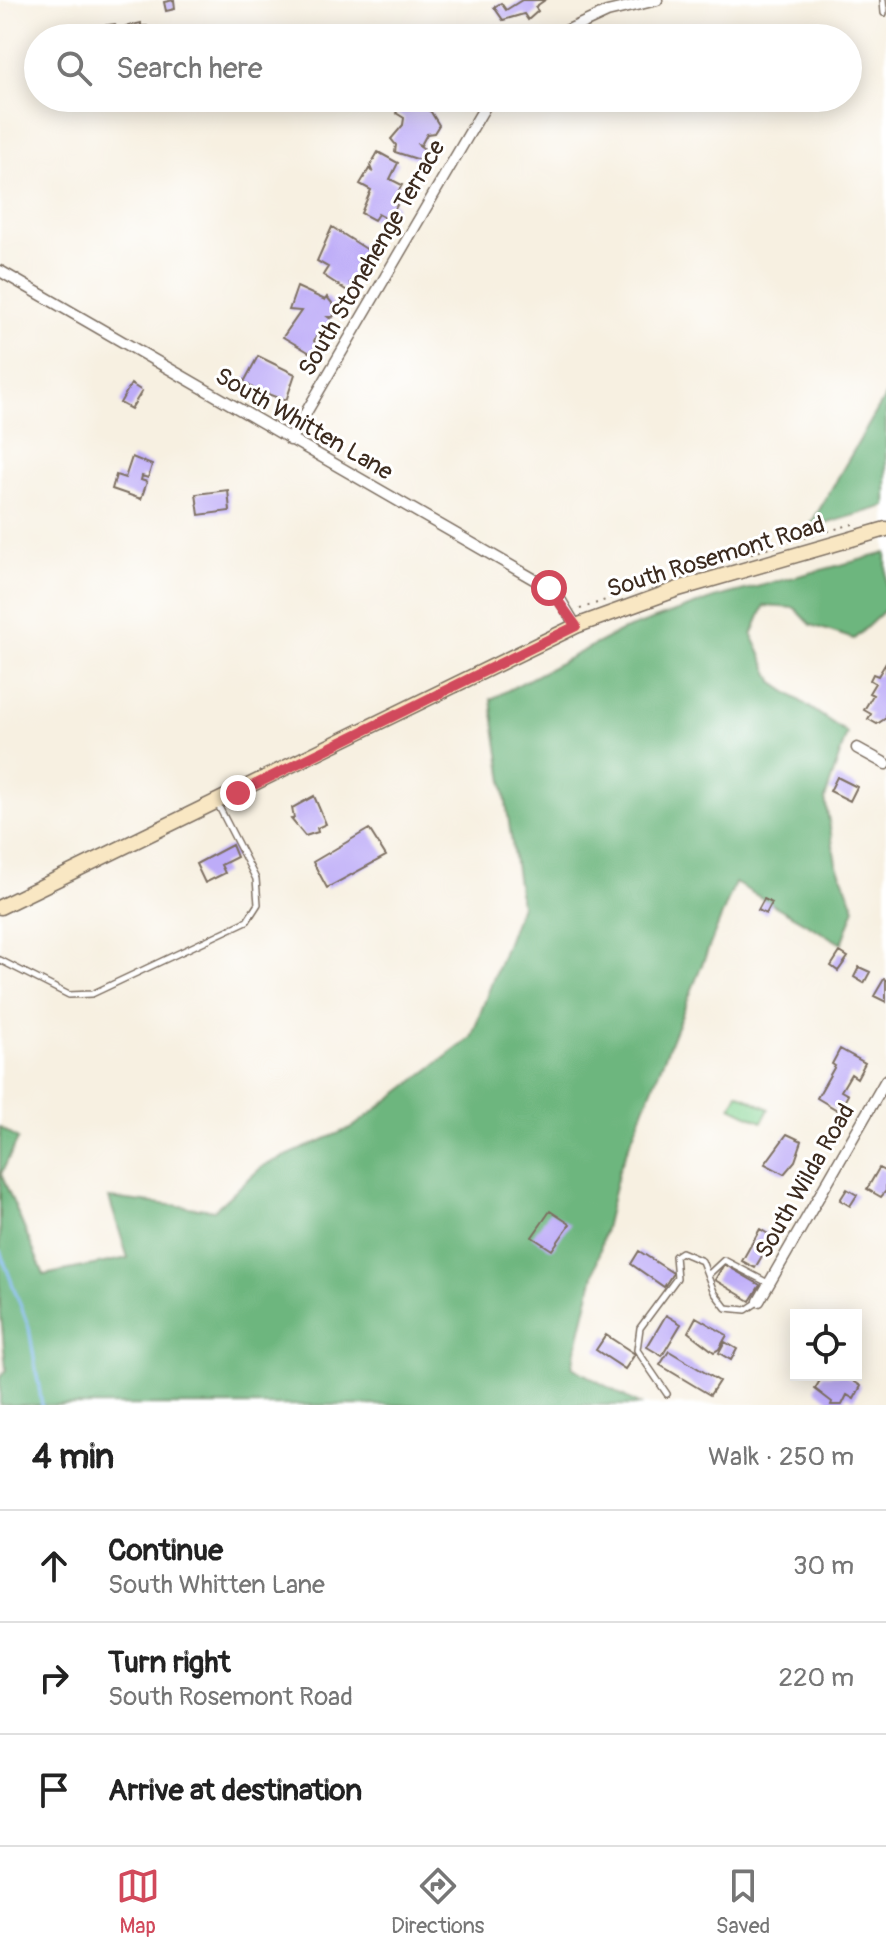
<!DOCTYPE html>
<html lang="en">
<head>
<meta charset="utf-8">
<style>
	:root { --surface:#fff; --page:#f6f6f6; --text:#222; --muted:#767676; --line:#e0e0e0; --accent:#d1495b }
	body { margin:0; font-family:Pangolin,sans-serif; background:var(--page); color:var(--text) }
	.controls { position:absolute; right:24px; bottom:24px; display:grid; overflow:hidden; border-radius:0px; box-shadow:0 4px 20px #0003 }
	.controls button { width:72px; height:72px; display:grid; place-items:center; padding:0; border:0; border-bottom:2px solid var(--line); background:var(--surface); color:var(--text); font:40px sans-serif }
	.stop { position:absolute; width:24px; height:24px; margin:-18px; border:6px solid #d1495b; border-radius:50%; background:#fff }
	.stop.end { background:#d1495b; border-color:#fff; box-shadow:0 2px 8px #0008 }
	.list { margin:0; padding:0; list-style:none }
	h2 { display:flex; justify-content:space-between; align-items:center; height:104px; margin:0; padding:0 32px; font-size:34px }
	h2 small { font-size:26px; font-weight:400; color:var(--muted) }
	.list li { display:grid; grid-template-columns:52px 1fr auto; gap:24px; align-items:center; box-sizing:border-box; height:112px; padding:0 32px; border-top:2px solid var(--line) }
	.list b { display:block; font-size:30px; white-space:nowrap }
	.list p { margin:0; font-size:26px; white-space:nowrap; color:var(--muted) }
	.list em { font-size:26px; font-style:normal; color:var(--muted) }
	.icon { flex:none; width:44px; height:44px; fill:none; stroke:currentColor; stroke-width:2; stroke-linecap:round; stroke-linejoin:round }
	.map { position:relative; flex:none; width:886px; height:1405px; overflow:hidden }
	.search { position:absolute; background:var(--surface); box-shadow:0 4px 20px #0003; left:24px; right:24px; top:24px; height:88px; display:flex; align-items:center; gap:20px; box-sizing:border-box; padding:0 28px; border-radius:44px; color:var(--muted); font-size:30px }
	.sheet { height:440px; background:var(--surface) }
	nav { display:flex; justify-content:space-around; align-items:center; box-sizing:border-box; height:112px; border-top:2px solid var(--line); background:var(--surface); font-size:22px; color:var(--muted) }
	nav a { display:grid; justify-items:center; gap:4px }
	nav .on { color:var(--accent) }
	.map>svg:first-child { display:block }
</style>
</head>
<body>
<div class="map">
<svg width="886" height="1405" viewBox="0 0 886 1405">
	<rect width="100%" height="100%" fill="#fff"/>
	<filter id="ink" filterUnits="userSpaceOnUse"><feTurbulence type="fractalNoise" baseFrequency=".0125" numOctaves="2"/><feDisplacementMap in="SourceGraphic" scale="16" xChannelSelector="R" yChannelSelector="G"/><feConvolveMatrix kernelMatrix="1 2 1 2 8 2 1 2 1" color-interpolation-filters="sRGB"/></filter>
	<filter id="wash" filterUnits="userSpaceOnUse"><feTurbulence type="fractalNoise" baseFrequency=".006" numOctaves="4" result="noise"/><feDisplacementMap in="SourceGraphic" scale="32" xChannelSelector="R" yChannelSelector="G"/><feGaussianBlur stdDeviation="1.8" result="paint"/><feColorMatrix in="noise" values="0 0 0 0 0 0 0 0 0 0 0 0 0 0 0 0 0 1.4 0 .05"/><feComposite in="paint" operator="in"/></filter>
	<g filter="url(#wash)">
		<rect width="100%" height="100%" fill="#f7f0e1"/>
		<!-- green -->
		<path fill="#87d594" stroke="#618059" stroke-width="2" d="M738,1093L769,1109L762,1122L731,1107Z"/>
		<!-- forest -->
		<path fill="#6db67e" stroke="#54704e" stroke-width="2" d="M886,395V506L808,529Z
			M886,553V609L854,639L811,625L795,608L764,606L752,635L774,683L847,733L825,799L836,863L855,908L842,944L735,883L619,1170L572,1367L640,1405H0V1377L6,1370L0,1304V1127L18,1139L1,1174L44,1275L128,1258L109,1198L214,1210L263,1166L353,1127L471,1038L521,905L491,699L621,631L714,598Z"/>
		<g fill="none" stroke-linecap="round" stroke-linejoin="round">
			<!-- stream -->
			<path stroke="#82baf2" stroke-width="3" d="M0,1251L29,1328L42,1405"/>
		</g>
		<g id="blocks">
			<!-- building -->
			<path fill="#bdacf8" d="M174,0L175,9L166,11L164,2Z
				M522,0H545L535,7L538,11L528,20L524,14L503,20L494,7L501,3L506,10Z
				M141,23V26H147L149,38H103L100,26L115,24L116,29Z
				M413,102L431,112L439,125L434,133L427,134L421,145L417,144L426,150L420,160L395,152L396,145L391,139L403,125L404,118L396,113L401,105L409,109Z
				M378,152L398,163L390,179L402,185L392,202L397,205L389,220L378,214L374,220L361,213L371,190L360,184L369,169L372,171L370,166Z
				M332,227L371,252L358,278L350,283L353,285L349,292L323,275L328,267L317,261Z
				M297,287L325,300L327,297L337,309L333,317H328L332,320L327,329L322,326L320,330L324,333L320,340L316,337L314,341L318,346L312,354L283,337L301,311L289,310Z
				M258,356L295,374L286,401L263,392L262,395L244,382Z
				M131,384L142,391L131,409L120,403Z
				M132,457L152,465L148,478L142,476L141,480L147,482L141,499L112,489L116,475L125,478Z
				M228,490L230,511L199,515L196,494Z
				M886,663V718L877,724L868,719L871,714L864,710L873,695L869,693L875,683L870,680L873,674L878,676Z
				M837,777L857,787L850,801L830,791Z
				M314,796L326,824L317,828L318,832L305,836L291,819L294,818L292,808Z
				M369,829L386,856L327,888L313,862Z
				M232,845L237,857L221,865L225,873L205,883L196,864Z
				M764,899L772,903L766,914L758,910Z
				M840,952L848,957L838,971L831,966Z
				M859,967L870,972L864,983L854,977Z
				M884,979L886,980V1002L874,996Z
				M840,1049L865,1063L857,1078L851,1074L841,1091L848,1095L839,1111L817,1098L835,1066L832,1064Z
				M787,1134L802,1141L795,1161L784,1174L765,1164Z
				M879,1168L886,1172V1191L881,1197L867,1189Z
				M847,1189L857,1195L850,1206L840,1200Z
				M550,1211L570,1224L552,1250L532,1237Z
				M760,1229L773,1237L755,1268L742,1261Z
				M639,1251L673,1273L664,1287L631,1264Z
				M724,1264L760,1285L750,1301L715,1280Z
				M666,1315L681,1324L662,1356L647,1347Z
				M696,1317L727,1335L719,1349L714,1352L688,1332Z
				M606,1335L635,1354L625,1369L596,1350Z
				M725,1342L737,1349L731,1360L719,1353Z
				M669,1351L719,1381L710,1395L660,1365Z
				M823,1375H844L861,1386L854,1399L847,1395L842,1405H831L832,1402L815,1389Z"/>
		</g>
	</g>
	<g filter="url(#ink)">
		<use href="#blocks" fill-opacity="0" stroke="#7d6f62" stroke-width="2"/>
		<g fill="none" stroke-linecap="round" stroke-linejoin="round">
			<defs>
				<path id="lane" d="M883,0L884,13
					M0,960L69,995L92,994L247,921L258,904L256,879L217,803
					M708,1275L724,1260L768,1283
					M667,1394L637,1350L640,1328L677,1278L675,1256L681,1252L702,1261L714,1292L726,1308L746,1310L758,1302"/>
				<path id="street" d="M551,38L607,12L657,0
					M0,271L544,585L561,601L576,626
					M290,440L490,98
					M857,748L886,764
					M759,1301L886,1080"/>
				<path id="secondary" d="M0,907L576,626L678,589L886,529"/>
			</defs>
			<!-- lane casing -->
			<use href="#lane" stroke="#7d6f62" stroke-width="8"/>
			<!-- street casing -->
			<use href="#street" stroke="#7d6f62" stroke-width="13"/>
			<!-- secondary casing -->
			<use href="#secondary" stroke="#7d6f62" stroke-width="17"/>
			<!-- path -->
			<path stroke="#7d6f62" stroke-width="2" stroke-dasharray="2 6" stroke-linecap="butt" d="M705,567L856,523
				M580,609L668,578"/>
			<!-- lane -->
			<use href="#lane" stroke="#fff" stroke-width="5"/>
			<!-- street -->
			<use href="#street" stroke="#fff" stroke-width="10"/>
			<!-- secondary -->
			<use href="#secondary" stroke="#f9e7c3" stroke-width="14"/>
		</g>
	</g>
	<g fill="none" stroke-linecap="round" stroke-linejoin="round" filter="url(#ink)">
		<!-- route -->
		<path stroke="#d1495b" stroke-width="10" d="M238,793L576,626L549,588"/>
	</g>
	<g text-anchor="middle" dominant-baseline="central" stroke-width="6" stroke-linejoin="round" paint-order="stroke">
		<!-- street labels -->
		<g font-size="24" fill="#3b2a1e" stroke="#fff">
			<text transform="translate(372 258) rotate(-60)">South Stonehenge Terrace</text>
			<text transform="translate(304 424) rotate(30)">South Whitten Lane</text>
			<text transform="translate(716 557) rotate(-17)">South Rosemont Road</text>
			<text transform="translate(805 1181) rotate(-60)">South Wilda Road</text>
		</g>
	</g>
</svg>
<div class="controls">
<button><svg class="icon" aria-label="locate" viewBox="0 0 24 24"><circle cx="12" cy="12" r="6"/><path d="M12 2v4M12 18v4M2 12h4M18 12h4"/></svg></button>
</div>
<div class="stop" style="left:549px;top:588px"></div>
<div class="stop end" style="left:238px;top:793px"></div>
<div class="search"><svg class="icon" aria-label="search" viewBox="0 0 24 24"><circle cx="10" cy="10" r="6"/><path d="M15 15l6 6"/></svg>Search here</div>
</div>
<section class="sheet">
<h2>4 min<small>Walk · 250 m</small></h2>
<ul class="list">
<li><svg class="icon" aria-label="ahead" viewBox="0 0 24 24"><path d="M12 20V5M6 11l6-6 6 6"/></svg><div><b>Continue</b><p>South Whitten Lane</p></div><em>30 m</em></li>
<li><svg class="icon" aria-label="right" viewBox="0 0 24 24"><path d="M7 20v-9h11M14 6l5 5-5 5"/></svg><div><b>Turn right</b><p>South Rosemont Road</p></div><em>220 m</em></li>
<li><svg class="icon" aria-label="arrive" viewBox="0 0 24 24"><path d="M6 21V4h12l-3 4 3 4H6"/></svg><div><b>Arrive at destination</b></div></li>
</ul>
</section>
<nav>
<a class="on"><svg class="icon" aria-label="map" viewBox="0 0 24 24"><path d="M3 6l6-2 6 2 6-2v14l-6 2-6-2-6 2zM9 4v14M15 6v14"/></svg>Map</a>
<a><svg class="icon" aria-label="directions" viewBox="0 0 24 24"><path d="M12 3l9 9-9 9-9-9zM9 14v-3h6M13 9l2 2-2 2"/></svg>Directions</a>
<a><svg class="icon" aria-label="saved" viewBox="0 0 24 24"><path d="M7 4h10v16l-5-4-5 4z"/></svg>Saved</a>
</nav>
</body>
</html>
